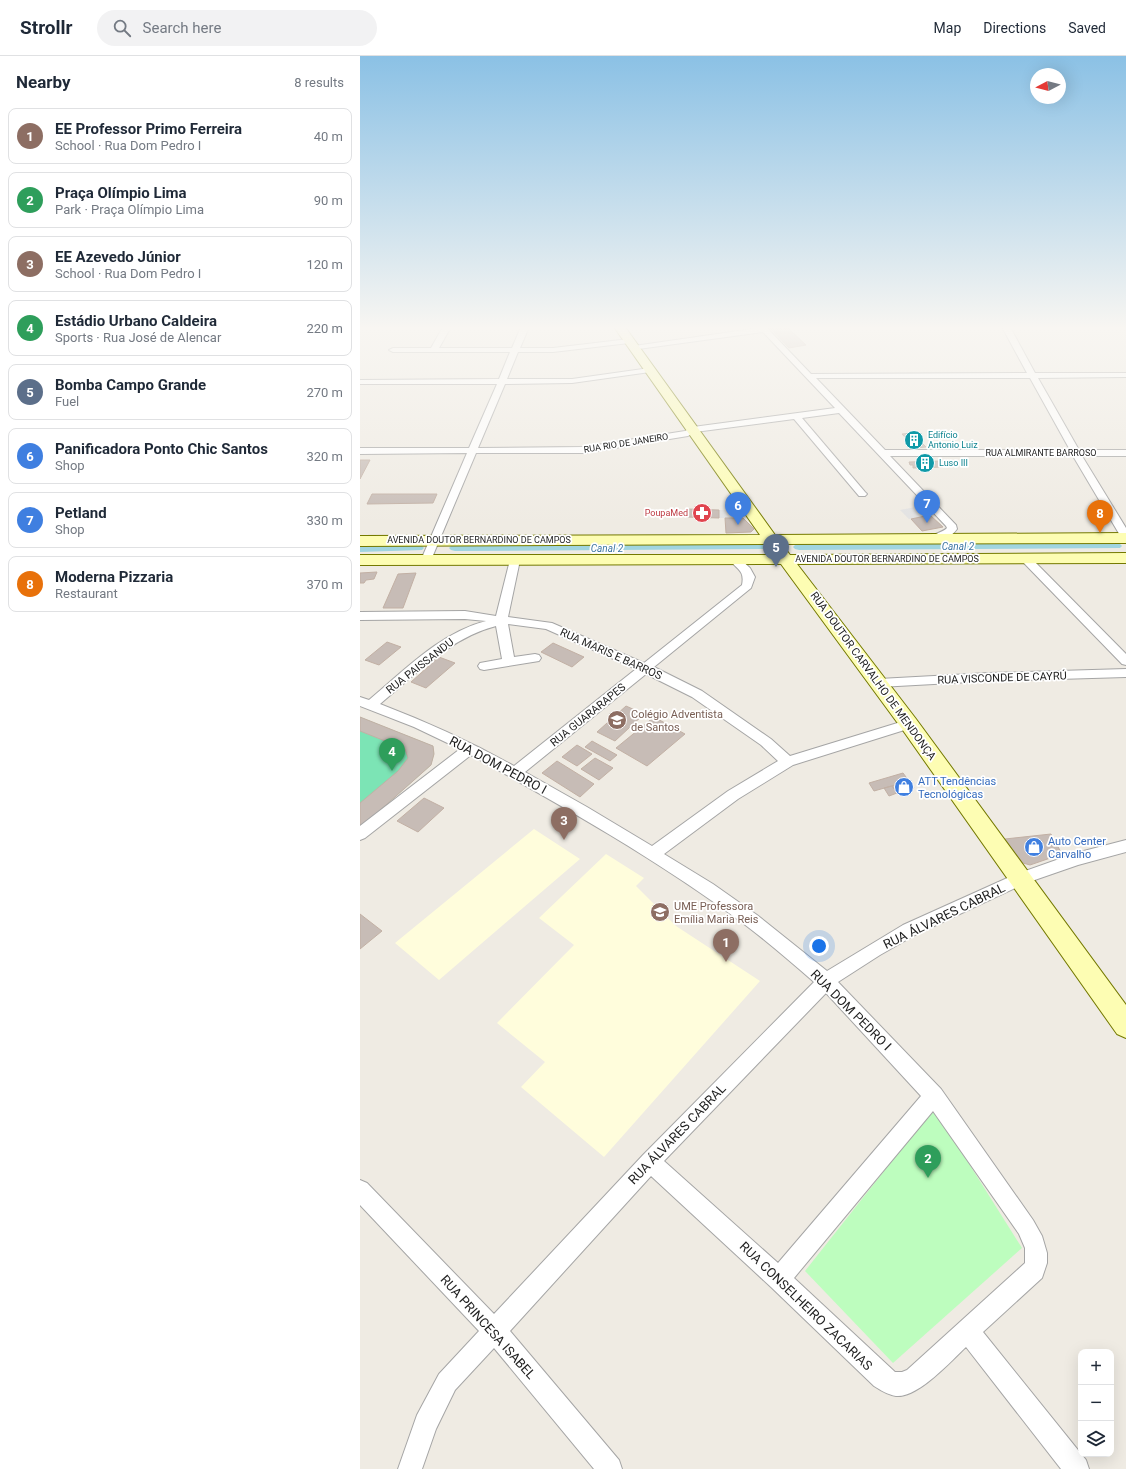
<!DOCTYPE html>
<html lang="en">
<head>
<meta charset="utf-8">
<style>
	:root { --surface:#fff; --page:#f2f2f3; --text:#1f2937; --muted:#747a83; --line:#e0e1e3; --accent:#cb000c }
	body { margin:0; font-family:Roboto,sans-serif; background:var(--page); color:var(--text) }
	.controls { position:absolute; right:12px; bottom:12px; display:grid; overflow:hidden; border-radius:8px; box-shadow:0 4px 16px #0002 }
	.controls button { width:36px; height:36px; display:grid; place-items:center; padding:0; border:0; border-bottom:1px solid var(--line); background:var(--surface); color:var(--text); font:20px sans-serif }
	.compass { position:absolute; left:670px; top:12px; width:36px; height:36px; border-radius:50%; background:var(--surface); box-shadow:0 4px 16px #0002; rotate:263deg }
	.you { position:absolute; left:459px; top:890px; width:14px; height:14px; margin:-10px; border:3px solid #fff; border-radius:50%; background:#1a73e8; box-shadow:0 0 0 6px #1a73e833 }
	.badge { display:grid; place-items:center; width:26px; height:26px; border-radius:50%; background:var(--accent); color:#fff; font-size:13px; font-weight:700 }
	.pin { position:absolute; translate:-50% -33px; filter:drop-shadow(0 1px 2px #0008) }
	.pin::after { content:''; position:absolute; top:21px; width:14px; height:12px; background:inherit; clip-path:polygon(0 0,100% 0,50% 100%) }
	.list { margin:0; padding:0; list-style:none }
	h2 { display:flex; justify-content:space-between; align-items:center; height:52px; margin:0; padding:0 16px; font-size:17px }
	h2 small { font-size:13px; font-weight:400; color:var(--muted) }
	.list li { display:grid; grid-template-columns:26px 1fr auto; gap:12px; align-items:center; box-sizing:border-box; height:56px; margin:0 8px 8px; padding:0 8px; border:1px solid var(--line); border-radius:8px }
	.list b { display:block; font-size:15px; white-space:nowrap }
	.list p { margin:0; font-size:13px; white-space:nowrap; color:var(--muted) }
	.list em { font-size:13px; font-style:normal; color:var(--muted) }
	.icon { flex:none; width:22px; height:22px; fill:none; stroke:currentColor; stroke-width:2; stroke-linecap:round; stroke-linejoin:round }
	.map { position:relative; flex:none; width:766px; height:1413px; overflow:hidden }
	header { display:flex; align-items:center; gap:24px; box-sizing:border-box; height:56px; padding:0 20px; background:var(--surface); border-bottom:1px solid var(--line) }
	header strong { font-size:19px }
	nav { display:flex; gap:22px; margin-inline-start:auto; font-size:14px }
	.search { width:280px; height:36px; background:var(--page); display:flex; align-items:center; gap:10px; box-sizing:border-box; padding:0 14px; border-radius:22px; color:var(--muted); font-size:15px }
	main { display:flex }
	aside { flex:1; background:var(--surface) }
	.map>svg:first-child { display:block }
</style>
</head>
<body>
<header>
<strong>Strollr</strong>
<div class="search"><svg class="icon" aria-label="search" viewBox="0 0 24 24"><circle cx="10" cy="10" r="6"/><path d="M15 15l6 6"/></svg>Search here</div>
<nav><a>Map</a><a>Directions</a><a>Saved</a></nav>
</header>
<main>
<aside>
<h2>Nearby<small>8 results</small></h2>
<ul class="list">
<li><span class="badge" style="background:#8d6e63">1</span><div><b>EE Professor Primo Ferreira</b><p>School · Rua Dom Pedro I</p></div><em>40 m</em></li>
<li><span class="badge" style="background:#2e9e5b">2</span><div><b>Praça Olímpio Lima</b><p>Park · Praça Olímpio Lima</p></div><em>90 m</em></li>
<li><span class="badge" style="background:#8d6e63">3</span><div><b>EE Azevedo Júnior</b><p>School · Rua Dom Pedro I</p></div><em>120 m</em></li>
<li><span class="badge" style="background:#2e9e5b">4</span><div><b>Estádio Urbano Caldeira</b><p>Sports · Rua José de Alencar</p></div><em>220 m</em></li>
<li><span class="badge" style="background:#5c6f8a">5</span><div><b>Bomba Campo Grande</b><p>Fuel</p></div><em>270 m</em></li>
<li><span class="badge" style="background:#3f7fe0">6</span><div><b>Panificadora Ponto Chic Santos</b><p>Shop</p></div><em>320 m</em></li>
<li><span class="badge" style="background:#3f7fe0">7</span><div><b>Petland</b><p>Shop</p></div><em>330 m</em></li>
<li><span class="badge" style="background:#e8710a">8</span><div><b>Moderna Pizzaria</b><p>Restaurant</p></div><em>370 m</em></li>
</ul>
</aside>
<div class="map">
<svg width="766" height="1413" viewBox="0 0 766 1413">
	<rect width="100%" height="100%" fill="#efebe3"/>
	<!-- education -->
	<path fill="#fffddc" d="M174,773L220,803L79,924L35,887Z
		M246,798L284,822L276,830L316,870L400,925L244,1101L161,1031L185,1006L137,967L214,889L179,862Z"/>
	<!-- park -->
	<path fill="#bdfdbe" d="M574,1052L662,1192L533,1307L445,1215Z"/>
	<!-- pitch -->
	<path fill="#7ce4b5" d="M0,661L73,690L74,698L71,709L0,772Z"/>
	<!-- parking -->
	<path fill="#e2e2e2" d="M561,450L570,459L549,463L540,454Z
		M359,454H378L383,462H358Z"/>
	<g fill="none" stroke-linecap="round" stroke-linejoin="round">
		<!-- canal -->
		<path fill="#a0d5e0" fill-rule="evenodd" d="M756,487L760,488L762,490L760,492L439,494L435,493L433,491L435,489L439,488Z
			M399,488L403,489L405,491L403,493L95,495L91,494L89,492L91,490L95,489Z
			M58,489L62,490L64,492L62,494L0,496V490Z"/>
	</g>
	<!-- building -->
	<path fill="#c7bcb6" stroke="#c2b0a4" d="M410,272H428L446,289L429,292Z
		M552,377L566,391L555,392L542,378Z
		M0,404H10L0,423Z
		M580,405L583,411L553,412V409H550L549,406Z
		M12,438H77L73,447L7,448Z
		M327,453L359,454V462L326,461Z
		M570,459L583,471L562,475L551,463Z
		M365,462H383L394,473L391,476L366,477Z
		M17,516L14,523L6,524L4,527H0V517Z
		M56,517L43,552H23L38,518Z
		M27,586L41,591L19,609L5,604Z
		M193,587L224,601L212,611L181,596Z
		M79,601L95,607L66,632L51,626Z
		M266,650L284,658L255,685L237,676Z
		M0,661L73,690L74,698L71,709L0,772V747L38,715L48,702L45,693L0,675Z
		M294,661L325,678L287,710L256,692Z
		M232,685L257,699L250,705L225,691Z
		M217,689L232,698L217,710L202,701Z
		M235,702L253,712L239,724L221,713Z
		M197,705L234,728L220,741L182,717Z
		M543,717L549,725L514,735L509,727Z
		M549,725L554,732L537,737L532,730Z
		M532,730L537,737L529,740L524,732Z
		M64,742L84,752L58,776L37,765Z
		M691,778L702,798L670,809L663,807L645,783Z
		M0,858L22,875L0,893Z"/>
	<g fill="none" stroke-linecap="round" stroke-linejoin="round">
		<defs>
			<path id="street" d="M83,271H91L79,292H152L161,271H169L160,292H193L269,283L273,285L269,287L193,296H158L147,323H212L290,312L294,314L290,316L212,327L145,328L118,392L224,391L325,375L333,371L475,352L403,276L271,294V290H274L406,271L451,318L667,317L642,271H650L675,317H766V321L678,322L719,394H766V400H722L766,472V484L761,481L713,400H530L596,469L597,473C591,481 582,487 572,484L571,482C574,477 582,477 587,472L586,470L479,357L442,362L505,436L507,438L505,440H499L434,363L335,376L328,380L224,397H116L71,504L70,506H62L61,504L107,397L0,398V392H109L137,328H0V324L139,323L150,296H33L29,294L33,292H71ZM456,322H670L710,394H525Z
				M665,499L669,500L766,598V609L762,608L661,504L660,502Z
				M155,501L160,504L148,561L192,567L284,607L382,529C385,514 377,514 370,504L371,502H379L390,512L395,521L391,532L294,611L342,635L411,683L430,700L544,665L549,663L554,665L556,668L554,671L433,709L378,743L304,798L353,828L397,859L467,915L543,869L654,819L716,797L766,784V796L718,809L666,827L555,879L520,899L478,926L581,1033L673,1164L682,1180L687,1197V1207L682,1222L623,1276L726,1404L729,1413H701L606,1291C591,1305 558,1342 536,1340C529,1339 520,1334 514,1330L411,1231L291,1120L150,1275L259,1404L262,1413H234L134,1292L95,1334L76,1373L62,1413H38L57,1359L79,1318L119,1275L0,1149V1124L7,1127L134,1258L283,1099L454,926C431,906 408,886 384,868C298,804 204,751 111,699L5,782L0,784V770L100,693L54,671L0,650V641L9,644C45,614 80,577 126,565L105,563L0,564V556L105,555L136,560L150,504ZM148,568L186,573L276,613L154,710C111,686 67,666 20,648C56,618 90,582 136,570L142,603L120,607L118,610L120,613L124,614L179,605L181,602L179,599L175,598L154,601ZM286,618L332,641L401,689L418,705L368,735L292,790L227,751L165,716ZM466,937L561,1040L418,1207L304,1105ZM573,1055L659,1178L665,1192V1207L547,1314L542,1316H535L434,1222Z
				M766,613V621L629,625L519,631L514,630L513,627L514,624L519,623L629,617Z"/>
			<path id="secondary" d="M254,271H265L415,479L766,477V487L422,488L430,499L766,497V507L437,508L556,663L766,949V982L757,978L542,673L421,508L0,509V499H414L406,488L0,490V480L400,479Z"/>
		</defs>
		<!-- street casing -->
		<use href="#street" stroke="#a5a5a5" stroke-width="2"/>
		<!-- secondary casing -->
		<use href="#secondary" stroke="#747900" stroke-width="2"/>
		<!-- street -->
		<use href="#street" fill="#fff" fill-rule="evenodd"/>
		<!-- secondary -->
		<use href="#secondary" fill="#fdfdb3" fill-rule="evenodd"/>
	</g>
	<!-- sky -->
	<linearGradient id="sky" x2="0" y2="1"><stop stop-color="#8bc1e5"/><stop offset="0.58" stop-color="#f8f6f2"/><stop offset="1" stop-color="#f8f6f2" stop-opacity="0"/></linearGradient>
	<rect width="766" height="469" fill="url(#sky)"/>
	<!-- icons -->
	<defs>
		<symbol id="building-disc" viewBox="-11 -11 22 22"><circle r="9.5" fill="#0f9aa8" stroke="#fff"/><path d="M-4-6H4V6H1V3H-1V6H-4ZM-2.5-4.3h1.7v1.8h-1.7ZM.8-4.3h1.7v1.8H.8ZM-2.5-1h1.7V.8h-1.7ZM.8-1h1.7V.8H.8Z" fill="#fff"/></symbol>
		<symbol id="pharmacy-disc" viewBox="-11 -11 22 22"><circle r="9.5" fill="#e0444e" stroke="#fff"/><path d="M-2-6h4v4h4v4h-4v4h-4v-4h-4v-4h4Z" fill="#fff"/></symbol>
		<symbol id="school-disc" viewBox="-11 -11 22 22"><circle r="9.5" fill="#8d6e63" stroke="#fff"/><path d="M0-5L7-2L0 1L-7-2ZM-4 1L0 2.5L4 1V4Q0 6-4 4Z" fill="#fff"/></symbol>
		<symbol id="shop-disc" viewBox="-11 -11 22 22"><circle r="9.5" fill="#3f7fe0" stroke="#fff"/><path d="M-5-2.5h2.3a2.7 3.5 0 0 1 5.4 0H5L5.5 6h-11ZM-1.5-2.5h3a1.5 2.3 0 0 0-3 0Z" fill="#fff"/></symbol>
	</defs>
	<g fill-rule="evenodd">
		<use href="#building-disc" x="543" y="373" width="22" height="22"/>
		<use href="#building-disc" x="554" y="396" width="22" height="22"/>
		<use href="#pharmacy-disc" x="331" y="446" width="22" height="22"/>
		<use href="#school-disc" x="246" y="653" width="22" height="22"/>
		<use href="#shop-disc" x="533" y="720" width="22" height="22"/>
		<use href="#shop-disc" x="663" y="780" width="22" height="22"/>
		<use href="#school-disc" x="289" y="845" width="22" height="22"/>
	</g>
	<g text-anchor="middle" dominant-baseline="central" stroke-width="3.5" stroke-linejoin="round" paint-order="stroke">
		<!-- far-culture labels -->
		<g font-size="9" fill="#0d838f" stroke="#fff" text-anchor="start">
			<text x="568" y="379">Edifício<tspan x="568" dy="10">Antonio Luiz</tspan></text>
			<text x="579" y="407">Luso III</text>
		</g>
		<!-- far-street labels -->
		<g font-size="9" fill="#1e1e1e" stroke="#fff">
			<text transform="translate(266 387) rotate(-9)">RUA RIO DE JANEIRO</text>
			<text x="681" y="397">RUA ALMIRANTE BARROSO</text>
			<text x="119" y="484">AVENIDA DOUTOR BERNARDINO DE CAMPOS</text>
			<text x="527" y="503">AVENIDA DOUTOR BERNARDINO DE CAMPOS</text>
		</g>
		<!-- far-health labels -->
		<g font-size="9" fill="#be3a42" stroke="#fff" text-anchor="end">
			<text x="328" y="457">PoupaMed</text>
		</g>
		<!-- far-water labels -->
		<g font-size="10" font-style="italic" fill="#3f77a3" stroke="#fff">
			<text x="598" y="490">Canal 2</text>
			<text x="247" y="492">Canal 2</text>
		</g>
		<!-- street labels -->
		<g font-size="11" fill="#1e1e1e" stroke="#fff">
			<text transform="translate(251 598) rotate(24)">RUA MARIS E BARROS</text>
			<text transform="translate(60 610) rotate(-38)">RUA PAISSANDU</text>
			<text transform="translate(513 620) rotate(54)">RUA DOUTOR CARVALHO DE MENDONÇA</text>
			<text transform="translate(642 622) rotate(-2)">RUA VISCONDE DE CAYRÚ</text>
			<text transform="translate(228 659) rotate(-39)">RUA GUARARAPES</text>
		</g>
		<!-- education labels -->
		<g font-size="11" fill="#785e54" stroke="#fff" text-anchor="start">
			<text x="271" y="658">Colégio Adventista<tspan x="271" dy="13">de Santos</tspan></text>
			<text x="314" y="850">UME Professora<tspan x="314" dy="13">Emília Maria Reis</tspan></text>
		</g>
		<!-- shop labels -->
		<g font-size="11" fill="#366cbe" stroke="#fff" text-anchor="start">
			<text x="558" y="725">ATT Tendências<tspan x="558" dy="13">Tecnológicas</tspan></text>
			<text x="688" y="785">Auto Center<tspan x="688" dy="13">Carvalho</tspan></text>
		</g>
		<!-- near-street labels -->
		<g font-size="13" fill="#1e1e1e" stroke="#fff">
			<text transform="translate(138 709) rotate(28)">RUA DOM PEDRO I</text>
			<text transform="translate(584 860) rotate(-26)">RUA ÁLVARES CABRAL</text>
			<text transform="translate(491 954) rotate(45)">RUA DOM PEDRO I</text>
			<text transform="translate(317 1078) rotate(-46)">RUA ÁLVARES CABRAL</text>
			<text transform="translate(446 1250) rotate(44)">RUA CONSELHEIRO ZACARIAS</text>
			<text transform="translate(128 1271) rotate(48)">RUA PRINCESA ISABEL</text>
		</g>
	</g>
</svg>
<div class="controls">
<button>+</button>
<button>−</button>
<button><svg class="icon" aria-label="layers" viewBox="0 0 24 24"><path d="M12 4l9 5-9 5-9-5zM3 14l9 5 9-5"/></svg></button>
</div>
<svg class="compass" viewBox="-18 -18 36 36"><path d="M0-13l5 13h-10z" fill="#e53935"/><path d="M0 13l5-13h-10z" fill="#747a83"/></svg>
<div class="you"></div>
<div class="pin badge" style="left:366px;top:906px;background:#8d6e63">1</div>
<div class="pin badge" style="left:568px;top:1122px;background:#2e9e5b">2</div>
<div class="pin badge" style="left:204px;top:784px;background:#8d6e63">3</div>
<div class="pin badge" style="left:32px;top:715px;background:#2e9e5b">4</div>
<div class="pin badge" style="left:416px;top:511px;background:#5c6f8a">5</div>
<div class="pin badge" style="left:378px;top:469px;background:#3f7fe0">6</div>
<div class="pin badge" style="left:567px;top:467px;background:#3f7fe0">7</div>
<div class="pin badge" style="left:740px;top:477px;background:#e8710a">8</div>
</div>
</main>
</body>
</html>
